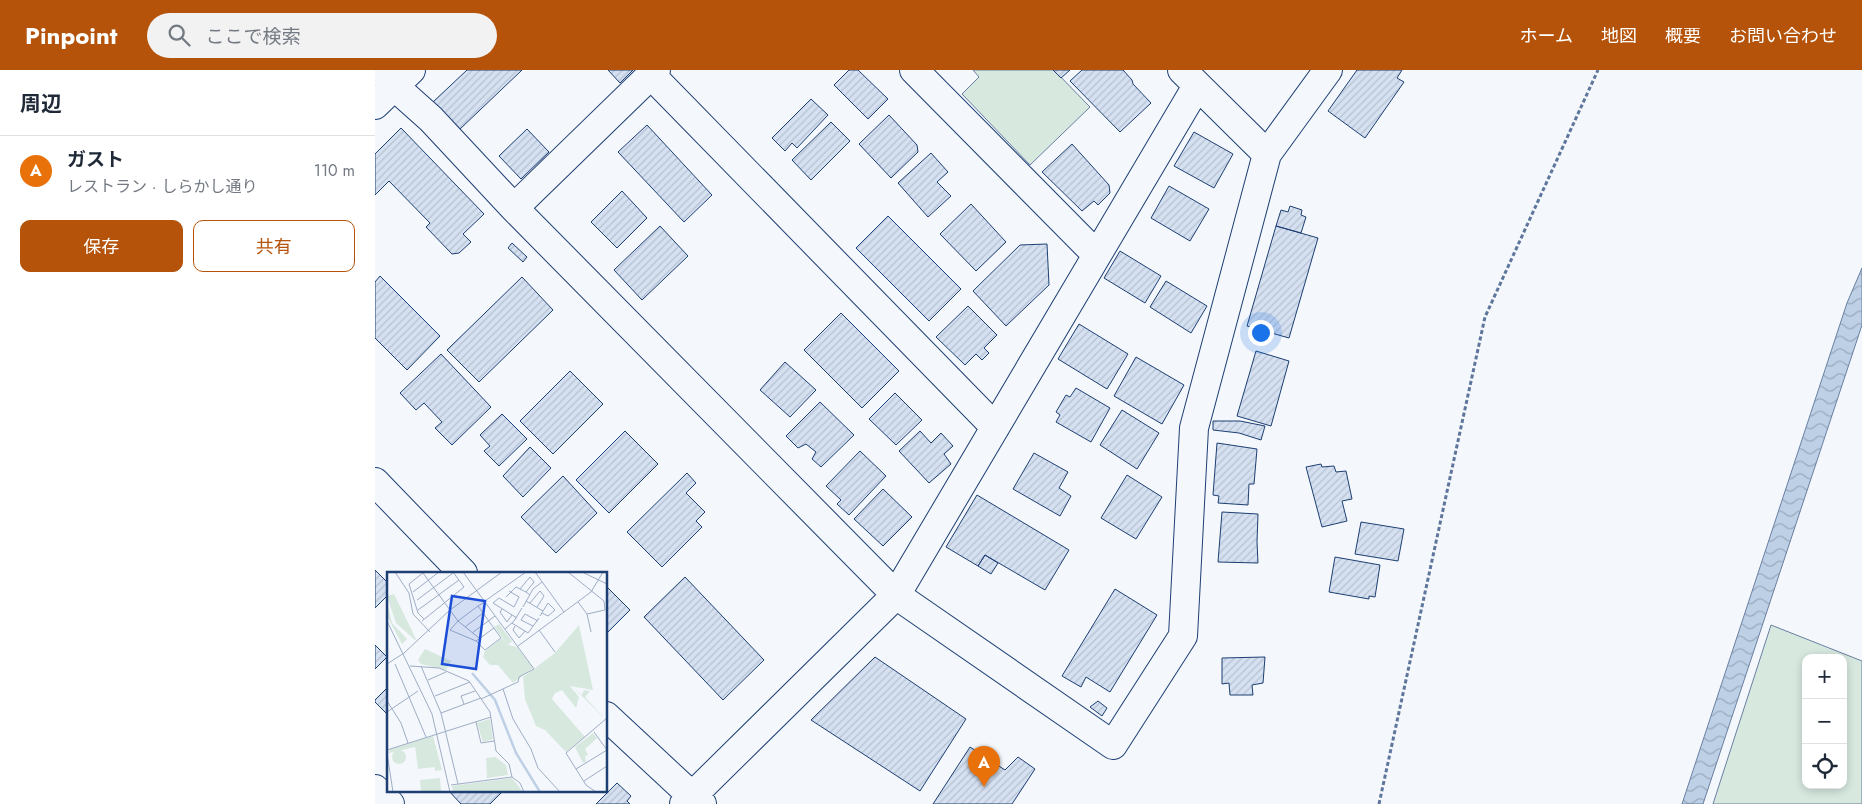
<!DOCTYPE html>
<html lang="ja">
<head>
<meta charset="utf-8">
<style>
	:root { --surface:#fff; --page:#f2f2f3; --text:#1f2937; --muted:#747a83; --line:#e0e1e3; --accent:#b45309 }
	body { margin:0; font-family:Jost,"Noto Sans JP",sans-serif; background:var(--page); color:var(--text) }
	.controls { position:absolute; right:15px; bottom:15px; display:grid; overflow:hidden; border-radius:10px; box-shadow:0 2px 8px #0003 }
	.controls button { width:45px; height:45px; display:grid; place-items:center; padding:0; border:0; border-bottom:1px solid var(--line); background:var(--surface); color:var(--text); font:25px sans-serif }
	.you { position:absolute; left:885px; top:262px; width:18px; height:18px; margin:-12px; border:4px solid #fff; border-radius:50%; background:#1a73e8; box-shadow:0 0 0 8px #1a73e833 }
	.badge { display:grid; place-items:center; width:32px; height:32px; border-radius:50%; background:var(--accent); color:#fff; font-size:16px; font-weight:700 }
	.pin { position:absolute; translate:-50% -41px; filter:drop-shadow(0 1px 2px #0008) }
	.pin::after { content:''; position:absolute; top:26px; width:18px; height:15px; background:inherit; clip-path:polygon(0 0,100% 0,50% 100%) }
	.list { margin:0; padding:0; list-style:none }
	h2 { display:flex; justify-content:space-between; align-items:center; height:65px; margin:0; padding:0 20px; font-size:21px }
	h2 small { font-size:16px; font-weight:400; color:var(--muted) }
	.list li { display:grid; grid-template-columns:32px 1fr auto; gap:15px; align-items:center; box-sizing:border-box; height:70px; padding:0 20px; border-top:1px solid var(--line) }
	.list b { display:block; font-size:19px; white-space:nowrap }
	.list p { margin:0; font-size:16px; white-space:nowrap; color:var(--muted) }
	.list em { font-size:16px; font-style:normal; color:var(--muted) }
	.actions { display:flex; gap:10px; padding:15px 20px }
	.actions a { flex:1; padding:11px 0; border:1px solid var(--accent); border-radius:10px; text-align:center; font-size:18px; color:var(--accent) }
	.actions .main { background:var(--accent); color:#fff }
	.icon { flex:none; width:28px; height:28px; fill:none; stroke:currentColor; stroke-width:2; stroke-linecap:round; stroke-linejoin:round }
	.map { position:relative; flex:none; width:1487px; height:734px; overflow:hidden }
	header { display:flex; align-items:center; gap:30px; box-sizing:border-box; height:70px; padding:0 25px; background:var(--accent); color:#fff }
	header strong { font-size:24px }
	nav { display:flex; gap:28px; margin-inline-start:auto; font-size:18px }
	.search { width:350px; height:45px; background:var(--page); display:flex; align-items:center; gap:12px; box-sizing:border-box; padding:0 18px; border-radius:28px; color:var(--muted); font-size:19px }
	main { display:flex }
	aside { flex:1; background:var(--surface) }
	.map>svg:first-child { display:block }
</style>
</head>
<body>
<header>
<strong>Pinpoint</strong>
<div class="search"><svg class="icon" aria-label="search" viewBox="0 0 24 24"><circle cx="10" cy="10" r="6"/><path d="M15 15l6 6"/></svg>ここで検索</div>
<nav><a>ホーム</a><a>地図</a><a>概要</a><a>お問い合わせ</a></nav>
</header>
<main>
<aside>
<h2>周辺<small></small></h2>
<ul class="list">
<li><span class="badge" style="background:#e8710a">A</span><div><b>ガスト</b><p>レストラン · しらかし通り</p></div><em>110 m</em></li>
</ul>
<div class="actions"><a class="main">保存</a><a>共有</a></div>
</aside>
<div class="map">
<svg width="1487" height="734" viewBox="0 0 1487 734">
	<defs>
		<pattern id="water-waves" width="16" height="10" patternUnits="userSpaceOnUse" patternTransform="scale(1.25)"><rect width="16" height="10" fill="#bed0e5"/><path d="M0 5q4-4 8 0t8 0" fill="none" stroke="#9aaabe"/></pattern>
		<pattern id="building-hatch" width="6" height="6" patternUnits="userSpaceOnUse" patternTransform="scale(1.25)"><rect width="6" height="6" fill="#d5e0f0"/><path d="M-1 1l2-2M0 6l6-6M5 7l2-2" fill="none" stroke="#b6c1d1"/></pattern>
	</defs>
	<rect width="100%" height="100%" fill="#f4f7fb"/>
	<!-- grass -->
	<path fill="#d7e8df" stroke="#687fa3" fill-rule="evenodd" d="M598,0H679L715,37L655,95L587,24L604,7Z
		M1396,555L1487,591V734H1338ZM1431,588H1468V715H1431Z"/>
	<!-- water -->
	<path fill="url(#water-waves)" stroke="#687fa3" d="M1487,198V255L1328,734H1307L1472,233Z"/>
	<!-- building -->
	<path fill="url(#building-hatch)" stroke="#1d3f73" d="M92,0H147L84,60L58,32Z
		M233,0H258L245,13Z
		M474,0H483L513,29L493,49L459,15Z
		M678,0H695L686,8Z
		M707,0H748L757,10L758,14L776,33L745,62L695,11Z
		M982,0H1027L1022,8L1029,12L990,68L953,41Z
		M436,29L453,45L422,78L417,73L410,81L397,68Z
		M514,45L542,75L543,82L516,108L484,74Z
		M456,52L475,71L436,110L417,90Z
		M272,55L337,125L309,152L243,82Z
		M26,58L109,144L88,164L96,172L84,183L77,184L51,157L55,153L14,111L0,125V84Z
		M152,59L174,82L146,109L124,86Z
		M819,62L858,84L839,118L799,96Z
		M697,74L734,115L735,123L723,135L719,131L707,141L667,102Z
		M556,83L573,102L562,112L576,126L553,147L523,113Z
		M794,116L834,139L815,171L776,148Z
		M247,121L272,148L242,178L216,152Z
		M596,134L631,172L601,201L565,164Z
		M915,136L927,140L926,145L931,147L926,163L901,156L906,140L913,142Z
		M513,146L586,219L554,251L481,178Z
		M285,156L313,186L267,230L239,200Z
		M901,156L943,168L914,268L872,256Z
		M137,173L152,187L148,192L133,178Z
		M672,174L674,215L631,256L598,221L645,175Z
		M745,181L786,206L770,233L729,208Z
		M5,206L65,266L32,300L0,268V212Z
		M147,207L178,240L104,312L72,280Z
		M791,211L832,236L816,263L775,237Z
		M593,236L622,265L609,278L614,283L607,290L601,284L590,295L561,267Z
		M466,243L524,301L487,338L429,280Z
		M704,254L753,284L732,319L683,289Z
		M881,281L914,291L896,356L862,346Z
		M66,284L116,337L77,375L60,358L67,352L49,333L41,340L25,323Z
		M761,287L809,315L787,354L739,326Z
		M410,292L441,320L415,347L385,320Z
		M195,301L228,334L178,384L145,351Z
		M701,318L735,338L716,372L681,352L685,345L681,342L691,325L695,327Z
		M520,323L547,350L521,375L494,349Z
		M445,332L479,365L446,397L437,389L441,382L431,374L423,378L411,366Z
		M747,340L784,363L762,399L725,375Z
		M127,344L152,369L124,396L109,381L115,376L105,365Z
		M838,351H865L890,356L886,370L864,363L838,360Z
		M250,361L283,394L234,443L201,410Z
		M545,361L556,373L566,363L578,376L569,384L576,394L554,413L524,381Z
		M842,373L882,379L879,414H874L873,435L843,433L844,426L838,425Z
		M155,377L176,398L148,427L128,406Z
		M485,381L511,406L474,445L462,434L466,430L451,416Z
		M659,383L693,402L684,418L696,426L685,446L638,419Z
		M946,394L947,397L959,396L961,402L971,401L977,429L967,431L972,451L947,457L931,397Z
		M312,403L321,413L311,423L330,442L321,451L327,457L287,497L252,462Z
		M752,405L787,427L761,469L726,448Z
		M188,406L222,443L181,483L146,447Z
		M508,419L537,447L508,476L479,449Z
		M602,425L694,480L670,520L610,485L603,496L571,477Z
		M847,442L883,444L882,472L883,493L843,492Z
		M986,452L1029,459L1023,491L980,484Z
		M610,485L623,493L616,504L603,496Z
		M960,487L1005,495L1000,527L994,526V529L954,522Z
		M0,500L14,514V524L0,538Z
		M310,507L389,590L348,630L269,547Z
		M231,516L255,540L231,564Z
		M740,519L782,545L735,622L711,607L706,617L687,606Z
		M0,575L12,587L0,599Z
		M500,587L591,649L545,721L436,650Z
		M890,587L888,613L877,615L878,625H855L854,613L847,614V588Z
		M14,616V646L0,632V630Z
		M723,631L732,638L727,646L715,637Z
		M595,677L630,700L643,687L660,699L637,734H558Z
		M242,713L256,726L252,731L255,734H221Z
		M73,720H129L115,734H86Z"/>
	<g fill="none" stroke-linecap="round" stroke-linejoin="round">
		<defs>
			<path id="minor" d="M6,0L19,16L56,49L139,138L521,525L738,675L808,566L819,358L892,84L953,0
				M539,0L722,185
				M807,0L892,84
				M276,5L620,357
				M0,35L36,0
				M139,138L281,0
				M0,412L88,503
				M231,646L317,726L327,734
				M0,719L15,734
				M309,734L521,525L822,16"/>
		</defs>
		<!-- minor casing -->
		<use href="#minor" stroke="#1d3f73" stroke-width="30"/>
		<!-- path -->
		<path stroke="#5e769c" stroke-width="3" stroke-dasharray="4 2.5" stroke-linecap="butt" d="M1004,734L1110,247L1223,0"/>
		<!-- minor -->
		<use href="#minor" stroke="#f4f7fb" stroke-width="28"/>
	</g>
	<!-- overview -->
	<g transform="translate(12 502)">
		<rect width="220" height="220" fill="#f4f7fb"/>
		<path d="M7,22L29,67L28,68L9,51L0,24ZM38,77L64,89L59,98L34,92L31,88ZM46,171L48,195L31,197L28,173ZM5 185a7 7 0 1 1 14 0a7 7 0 1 1-14 0ZM108,185L119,193L121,203L100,206L99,186ZM53,206L54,220H34L33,208Z" fill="#d7e8df"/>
		<path d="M0,31L5,51L20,67L15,72L0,44ZM112,52L125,69L121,73L107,55ZM192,53L206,118L183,114L192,125L189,136L175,118L168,121L165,127L198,165L179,180L158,158L149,154L138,127L136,105L168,81ZM185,114L195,123L197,118L203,119L198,125L218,147ZM206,161L210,166L198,177L201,183L198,184L199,190L196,191L188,175ZM46,164L55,198L48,199L45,171L2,181L3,177Z" fill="#d7e8df"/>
		<path d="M115,66L121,73L130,75L146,96L126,111L111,93H103L96,85L98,79ZM103,147L106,167L96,170L90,151Z" fill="#d7e8df"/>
		<path d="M125,206L136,220H66L65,214Z" fill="#d7e8df"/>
		<path fill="none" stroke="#bed0e5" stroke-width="2.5" d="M85,101L108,128L129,181L153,220"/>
		<path fill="none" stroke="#9eadc5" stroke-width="1" d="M8,0L22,21L26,42L43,60M76,0L147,97L132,105L131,110L94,127M148,0L177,40M181,0L217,29L218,38L200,42M195,0L220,12M36,1L71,49L92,66M122,19L132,25L127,35L112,26L106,31L130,46M26,20L52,0M139,20L147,10L143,5L133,17L139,20L143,23M119,25L129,15L133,17M30,28L66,1M139,29L156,39M191,30L200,42L204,60M143,31L153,19L157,24L150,35M91,34L114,66L98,78L89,69L63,58L71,49L91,34L96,31L98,29L139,0M136,35L146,17L155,10M115,37L113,40L120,50L125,43M31,38L72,8M153,44L161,31L168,38L161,44L155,41M37,47L31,41L22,12L37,0M0,49L45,142L63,220M35,49L77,15L66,0M125,51L141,61L152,46M128,54L126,58L132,66L138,59M146,54L134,48L138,42L151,49M78,55L96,41M118,57L127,49L135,36M152,58L168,80M85,61L108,44M89,69L107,56M131,74L204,20L216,0M17,81L63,38L115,0M0,92L17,81M8,92L39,165M23,94L52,96L82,109L103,140L109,179L122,192L125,205L133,211L137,220M34,94L54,141L71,212M41,108L59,100M116,117L126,147L144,177L151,196L173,220M48,124L83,110M0,129L14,151L21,171M77,132L74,124L88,119M0,140L31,119M54,141L94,126M89,150L94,171L107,169M207,160L220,178M0,178L104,145M0,181L6,220M189,197L220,178M197,209L220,194M64,213L125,205M209,220L199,213L179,181L220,146"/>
		<path fill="#1d4ed8" fill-opacity="0.15" stroke="#1d4ed8" stroke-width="2.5" d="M65,24L98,29L89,97L55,92Z"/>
		<rect width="220" height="220" fill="none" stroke="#1d3f73" stroke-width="2.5"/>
	</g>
</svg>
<div class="controls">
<button>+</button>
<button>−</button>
<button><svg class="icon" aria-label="locate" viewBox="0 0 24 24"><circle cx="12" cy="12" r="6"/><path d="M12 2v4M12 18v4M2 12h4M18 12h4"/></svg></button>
</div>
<div class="you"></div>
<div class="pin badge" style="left:609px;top:717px;background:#e8710a">A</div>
</div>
</main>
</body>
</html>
